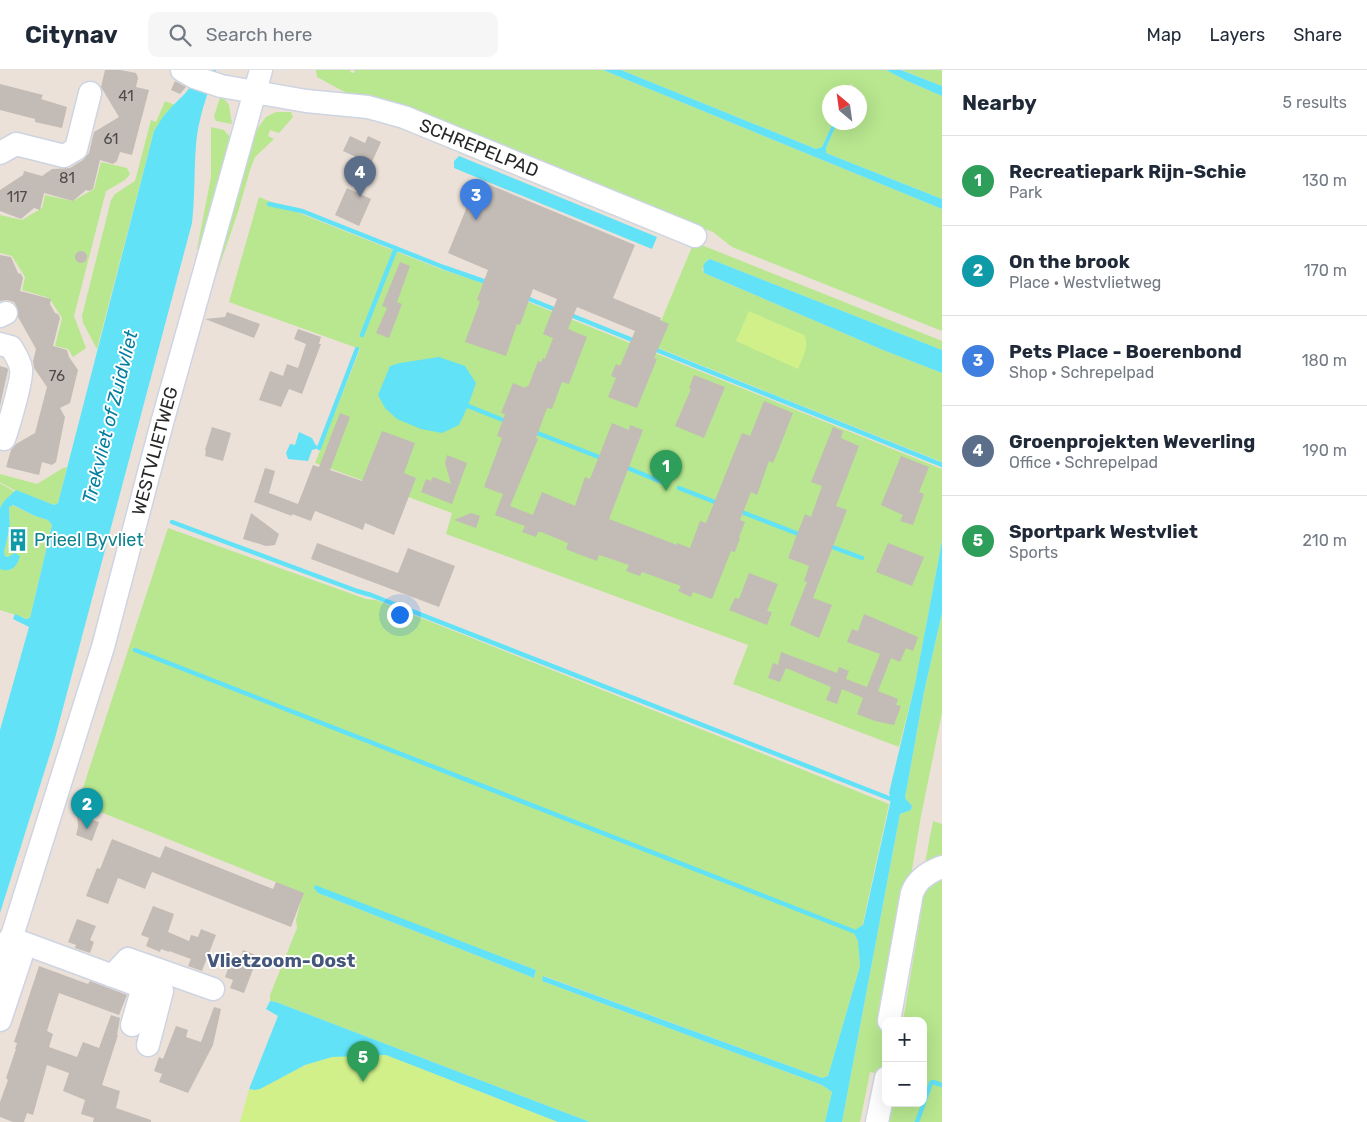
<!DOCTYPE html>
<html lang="en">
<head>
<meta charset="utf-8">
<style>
	:root { --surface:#fff; --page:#f6f6f7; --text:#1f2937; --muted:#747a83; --line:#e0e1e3; --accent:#db2777 }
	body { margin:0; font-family:Rubik,sans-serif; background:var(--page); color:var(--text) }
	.controls { position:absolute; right:15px; bottom:15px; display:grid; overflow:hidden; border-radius:10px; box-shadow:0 5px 20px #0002 }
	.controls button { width:45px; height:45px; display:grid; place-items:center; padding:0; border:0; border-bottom:1px solid var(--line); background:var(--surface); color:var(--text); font:25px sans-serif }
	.compass { position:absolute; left:822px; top:15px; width:45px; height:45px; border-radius:50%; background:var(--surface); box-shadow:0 5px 20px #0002; rotate:331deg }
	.you { position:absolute; left:399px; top:544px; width:18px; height:18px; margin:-12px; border:4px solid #fff; border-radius:50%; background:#1a73e8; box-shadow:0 0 0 8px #1a73e833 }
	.badge { display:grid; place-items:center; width:32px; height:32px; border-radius:50%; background:var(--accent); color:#fff; font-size:16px; font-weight:700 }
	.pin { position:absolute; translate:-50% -41px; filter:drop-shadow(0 1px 2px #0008) }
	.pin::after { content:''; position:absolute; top:26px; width:18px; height:15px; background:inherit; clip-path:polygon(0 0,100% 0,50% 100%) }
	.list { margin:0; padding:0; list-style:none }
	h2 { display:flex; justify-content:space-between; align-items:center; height:65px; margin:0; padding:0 20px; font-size:21px }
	h2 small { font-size:16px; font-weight:400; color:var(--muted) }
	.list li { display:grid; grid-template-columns:32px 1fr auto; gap:15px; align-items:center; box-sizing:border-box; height:90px; padding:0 20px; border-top:1px solid var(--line) }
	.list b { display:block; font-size:19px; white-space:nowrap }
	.list p { margin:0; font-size:16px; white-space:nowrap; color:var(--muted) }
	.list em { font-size:16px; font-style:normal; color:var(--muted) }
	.icon { flex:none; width:28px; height:28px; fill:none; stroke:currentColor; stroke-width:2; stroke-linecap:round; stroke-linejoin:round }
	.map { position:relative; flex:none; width:942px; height:1052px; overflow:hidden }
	header { display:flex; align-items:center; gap:30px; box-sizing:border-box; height:70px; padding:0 25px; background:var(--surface); border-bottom:1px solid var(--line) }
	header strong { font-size:24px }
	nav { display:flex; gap:28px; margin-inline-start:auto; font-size:18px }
	.search { width:350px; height:45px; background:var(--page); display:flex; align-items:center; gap:12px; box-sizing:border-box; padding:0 18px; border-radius:10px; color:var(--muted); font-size:19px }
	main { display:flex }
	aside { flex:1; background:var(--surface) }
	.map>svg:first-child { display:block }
</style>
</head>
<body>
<header>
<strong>Citynav</strong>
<div class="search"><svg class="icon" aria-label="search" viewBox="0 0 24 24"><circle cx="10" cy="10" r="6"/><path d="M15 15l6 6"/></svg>Search here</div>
<nav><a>Map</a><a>Layers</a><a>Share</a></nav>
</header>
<main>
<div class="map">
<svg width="942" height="1052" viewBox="0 0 942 1052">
	<rect width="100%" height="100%" fill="#ece1d8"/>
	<!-- green -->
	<path fill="#b8e78f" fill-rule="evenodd" d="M316,0H351L350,2L354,3L355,0H603L942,139V261L732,177L713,162L361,31L317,7Z
		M621,0H886L905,10L942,26V129L826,83V78L837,53L859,52V22H850L853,15L850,14L846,22H829V52L833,53L822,77L816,79Z
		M902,0H942V16Z
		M221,25L229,35L232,54L216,51L214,46Z
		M165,31L175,35L167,42L154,61L97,279L83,253L82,246L111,130L115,124L135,111L151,50L156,52Z
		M276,42H291L293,47L279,63L270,60L268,66L274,69L255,87L250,100L238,142L217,203L215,202L254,63L266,47Z
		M211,57L224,60L230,67L199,180L197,179L211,107Z
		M101,92L127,98L130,104L125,110L106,121L74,246L86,278L73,287L68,279L55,276L62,248L49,228L22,220L25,207L12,186L0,183V145L22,150L42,138L45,125L73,131L94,119Z
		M259,127L443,200L474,210L942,399V471L915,614L899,677L733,614L748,575L446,464L452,443L315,393L360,279L229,232Z
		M694,172L942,271V280L710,189L707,190L702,199L704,203L883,280L942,303V392L651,275Z
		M67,397L58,433L54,435L14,420L0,412V404L37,414L63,398Z
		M0,413L15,422L4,431L0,438Z
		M12,435L35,446L48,450L52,455L30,548L28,549L0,540V499L11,500L19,489L5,486L4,482L10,457L9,437Z
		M168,458L366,529L376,530L889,734L859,871L860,896L828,1006L822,1008L544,906L542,911L822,1015L832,1022L825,1052H590L276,932L270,931V925L297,858L296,850L303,823L78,733ZM315,816L536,900L534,908L318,823Z
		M942,543V643L921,746L883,973L885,983L880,1004L870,1002L860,1052H842L900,744L911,740L912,736L905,728L924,622Z
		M933,751L942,754V1052H884L888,1033H923V951H903L923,831L916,829L925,793Z"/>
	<!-- pitch -->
	<path fill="#d1f08a" d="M749,241L804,265C810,276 802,288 798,299L736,271Z
		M357,985H386L558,1052H240L249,1019L255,1020L305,995L332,987Z"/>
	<!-- water -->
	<path fill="#61e2f7" d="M198,0H216C207,24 198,49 196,75C194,101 195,127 192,153L55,668L0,843V660L29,557L13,549L15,544L26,549L30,548L52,455L48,450L35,446L13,435L9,437L10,457L4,482L5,486L8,487L15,483L20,486C17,497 11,503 0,499V438L4,431L16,420L54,435L58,433L154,61C158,55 162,47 168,41C183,24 189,24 198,0Z
		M603,0H621L816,79L822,77L833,53H837L826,78V83L942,129V139Z
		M886,0H901L942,16V26L905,10Z
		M459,86L657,167L652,179L454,98V91Z
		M710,189L942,280V303L883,280L704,203C702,196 704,192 710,189Z
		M439,287L465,296L476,313L468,336L459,355L442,363L421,359L397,349L385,338L378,325L390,296L400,293Z
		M299,362L312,368L315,374L319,378L312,380L308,391L288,389L286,383L290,374L295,375Z
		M942,471V543L924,622L905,728L912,736L911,740L900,744L842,1052H825L832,1022L822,1015L542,911L543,906L822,1008L828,1006L860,896L858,871L853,861L863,855L891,729L889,723L915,614Z
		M315,815L536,900L534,908L318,823L314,818Z
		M270,931L276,932L590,1052H558L386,985L332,987L305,995L260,1019L255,1020L249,1019L278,946L266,939Z"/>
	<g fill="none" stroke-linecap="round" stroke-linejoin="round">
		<!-- stream -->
		<path stroke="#61e2f7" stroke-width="4.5" d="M269,134L302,141L443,197L489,213
			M524,227L559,241
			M568,244L635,271
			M362,265L396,178
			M654,279L942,395
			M468,336L508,352
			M532,361L604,389
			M319,378L357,279
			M623,396L664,413
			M679,418L720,434
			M739,441L801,465
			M172,452L357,521L371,525L891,729
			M827,475L862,488
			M135,580L853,861
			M917,1052L931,1013L933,1012L942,1015"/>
	</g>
	<!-- building -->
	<path fill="#c3bbb5" d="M105,0H120L136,3L138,8L136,17L149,20L132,85L120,82L117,91L113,94L100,90L93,119L89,121L86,120L73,131L44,123L40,140L34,138L21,149L0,141V120L23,105L24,101L42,106L52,99L70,98L83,90L89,83L94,62L119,47L101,17Z
		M175,11L186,17L180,24L171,20Z
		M0,14L43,25L41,29L67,37L62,58L35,52V49L0,40Z
		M350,66L365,73L368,66L381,72L371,94L343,81Z
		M478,110L635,175L613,228L661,248L660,250L669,254L654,288L657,289L637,338L608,327L616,308L611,306L616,294L620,296L635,261L577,237L568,259L587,267L569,314L562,312L552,339L547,338L536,368L538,369L510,436L533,445L542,422L575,436L585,407L590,409L612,353L629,360L630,355L643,360L609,449L677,475V473L690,478L700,451L706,453L742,363L750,366L764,331L793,343L776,386L773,393L769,391L757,425L751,422L740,450L745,452L739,467L740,468L735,482L731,481L712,529L693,522L691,527L678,521L681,516L642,502L640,506L626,501L629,495L599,485L597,491L578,484L566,479L568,473L541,462H538L536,467L522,462L525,456L495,445L503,424L484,417L502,368L497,366L505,344L501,343L513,313L525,318V316L528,317L538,291L541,292L543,288L545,289L553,268L543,264L557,229L533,219L520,255L517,254L506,286L465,272L480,231L477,230L488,200L448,183Z
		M347,118L371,129L359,156L335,145Z
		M75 187a6 6 0 1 1 12 0a6 6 0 1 1-12 0Z
		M0,185L11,187L18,203L21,204L23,208L20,221L51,229L50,234L55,243L58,244L60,248L53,276L67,280L69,287L78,300L70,333L60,338L65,347L56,392L52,395L42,392L39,405L6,397L11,380L16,374L35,363L47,317L34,298L33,291L36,279L18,247L17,237L14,232L7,230L0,231Z
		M400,192L410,196L397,232L402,234L389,268L376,263L387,238L382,236Z
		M227,242L260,254L254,268L205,249L225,247Z
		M298,259L321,267L319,274H321L302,324L289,319L281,337L259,330L270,301L283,306L287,294L298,298L306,274L294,269Z
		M0,296L7,298L8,300L0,336Z
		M694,305L725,317L704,368L675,356L691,319L689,318Z
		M340,343L350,347L330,400L362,411L382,361L415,373L404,403L416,408L394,465L365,453L363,460L315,441L311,451L292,444V446L254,432L265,398L275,401L269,423L298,434L313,395L319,397Z
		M212,357L231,363L223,391L205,386L206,381L205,380Z
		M833,357L843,361L841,368L859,376L836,436L847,440L813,528L832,535L819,568L790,555L807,512L804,511L809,496L788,488L805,444L811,447L822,416L811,412Z
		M447,385L467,393L452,434L421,422L426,409L431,411L433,407L451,414L445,393Z
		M901,386L929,397L919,422L924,424L913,455L900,451L903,445L881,435Z
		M251,443L279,464L275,475L266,476L243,469Z
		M471,443L480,446L476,458L454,450Z
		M317,473L398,503L408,478L455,496L439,537L311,489Z
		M888,473L924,487L912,516L876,502Z
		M749,503L778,514L767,541L772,542L767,555L729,540L735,528L739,529Z
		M864,544L918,567L913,581L906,578L900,592L891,588L878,621L898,629L896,635L901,636L894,655L875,651L857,644L863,628L842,619L837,634L826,630L831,617L786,598L780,612L768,608L773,593L778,595L781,582L837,603L839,597L849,601L846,609L867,617L880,584L847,572L852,559L858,561Z
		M77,745L99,752L92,771L76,765L78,757Z
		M112,769L160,788L165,776L273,819L276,812L304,823L291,857L250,841L251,839L250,841L152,802L145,819L118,808L108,834L86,826L97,798L100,799Z
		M153,836L174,844L168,862L189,871L191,865L198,867L201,859L216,865L202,901L188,896L191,889L169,881V882L161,879L160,882L146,876L149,868L141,865Z
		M77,849L96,856L90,870L94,872L90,883L75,878L76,875L68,872Z
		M243,880L258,886L244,923L230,918L233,910L225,907L233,885L240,888Z
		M39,896L88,914L90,911L127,925L119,945L59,923L47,961L53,964L49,977L77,987L83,972L99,978L111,945L120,948L117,965H118L102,1015L120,1021L116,1038L151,1050V1052H93L94,1048L81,1044L85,1030L63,1021L69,1003L47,995L33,1045L27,1043L24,1052H13L0,1047V1032L8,1010L6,1008L16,979H15L17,973L14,972Z
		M214,937L221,939L213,975L188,1023L159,1012L162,1004L154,1001L159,987L163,989L176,956L188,960L186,967L201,972Z"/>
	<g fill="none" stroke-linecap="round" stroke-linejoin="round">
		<defs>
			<path id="minor" d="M182,0L194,7L221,16L306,31L368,37L404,47L695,166
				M0,83L16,74L64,86L76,79L90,23
				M0,246L6,243
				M0,274L11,277C15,284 20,291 21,299C23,308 8,358 4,369L0,368
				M10,868L143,917L132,955
				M0,904L103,577L162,353L261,0
				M112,906L128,889L213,919
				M143,917L162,921L148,975
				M0,950L21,887
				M889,951L912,823C917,809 928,802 942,797
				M877,1052L886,1008"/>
		</defs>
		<!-- minor casing -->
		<use href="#minor" stroke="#cdd4e2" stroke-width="25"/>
		<!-- minor -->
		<use href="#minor" stroke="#fff" stroke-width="22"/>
	</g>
	<!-- icons -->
	<defs>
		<symbol id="building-bare" viewBox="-9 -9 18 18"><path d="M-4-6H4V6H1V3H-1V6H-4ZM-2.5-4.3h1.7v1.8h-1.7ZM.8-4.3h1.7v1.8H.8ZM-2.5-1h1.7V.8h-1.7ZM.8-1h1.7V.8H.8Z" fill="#0f9aa8" stroke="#fff" stroke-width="2.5" paint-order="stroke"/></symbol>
	</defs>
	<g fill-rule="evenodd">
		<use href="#building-bare" x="2" y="454" width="32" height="32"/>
	</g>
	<g text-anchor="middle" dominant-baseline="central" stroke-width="4" stroke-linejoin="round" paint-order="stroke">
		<!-- number labels -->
		<g font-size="15" fill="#4f4d4b">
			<text x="126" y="26">41</text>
			<text x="111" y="69">61</text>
			<text x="67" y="108">81</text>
			<text x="17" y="127">117</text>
			<text x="57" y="306">76</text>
		</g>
		<!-- street labels -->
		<g font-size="18" fill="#282828" stroke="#fff">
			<text transform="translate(479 78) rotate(22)">SCHREPELPAD</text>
			<text transform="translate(155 381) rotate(-75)">WESTVLIETWEG</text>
		</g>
		<!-- culture labels -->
		<g font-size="18" fill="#0d838f" stroke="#fff" text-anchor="start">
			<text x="34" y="470">Prieel Byvliet</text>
		</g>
		<!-- water labels -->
		<g font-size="19" font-style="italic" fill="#037ea0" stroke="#fff">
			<text transform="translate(110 347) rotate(-76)">Trekvliet of Zuidvliet</text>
		</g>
		<!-- neighbourhood labels -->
		<g font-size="19" font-weight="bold" fill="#45567b" stroke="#fff">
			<text x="281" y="890">Vlietzoom-Oost</text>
		</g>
	</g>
</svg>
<div class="controls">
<button>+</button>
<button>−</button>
</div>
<svg class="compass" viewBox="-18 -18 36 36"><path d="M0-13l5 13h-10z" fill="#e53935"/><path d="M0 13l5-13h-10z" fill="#747a83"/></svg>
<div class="you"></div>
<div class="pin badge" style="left:666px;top:421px;background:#2e9e5b">1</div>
<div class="pin badge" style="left:87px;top:759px;background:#0f9aa8">2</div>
<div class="pin badge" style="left:476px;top:150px;background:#3f7fe0">3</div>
<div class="pin badge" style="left:360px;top:127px;background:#5c6f8a">4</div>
<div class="pin badge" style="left:363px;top:1012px;background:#2e9e5b">5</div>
</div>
<aside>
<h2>Nearby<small>5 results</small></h2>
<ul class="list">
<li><span class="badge" style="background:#2e9e5b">1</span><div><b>Recreatiepark Rijn-Schie</b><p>Park</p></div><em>130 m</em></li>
<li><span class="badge" style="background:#0f9aa8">2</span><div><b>On the brook</b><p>Place · Westvlietweg</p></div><em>170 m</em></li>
<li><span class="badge" style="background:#3f7fe0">3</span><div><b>Pets Place - Boerenbond</b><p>Shop · Schrepelpad</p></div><em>180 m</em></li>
<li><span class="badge" style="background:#5c6f8a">4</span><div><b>Groenprojekten Weverling</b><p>Office · Schrepelpad</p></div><em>190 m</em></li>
<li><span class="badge" style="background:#2e9e5b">5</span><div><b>Sportpark Westvliet</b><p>Sports</p></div><em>210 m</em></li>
</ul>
</aside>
</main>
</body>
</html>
